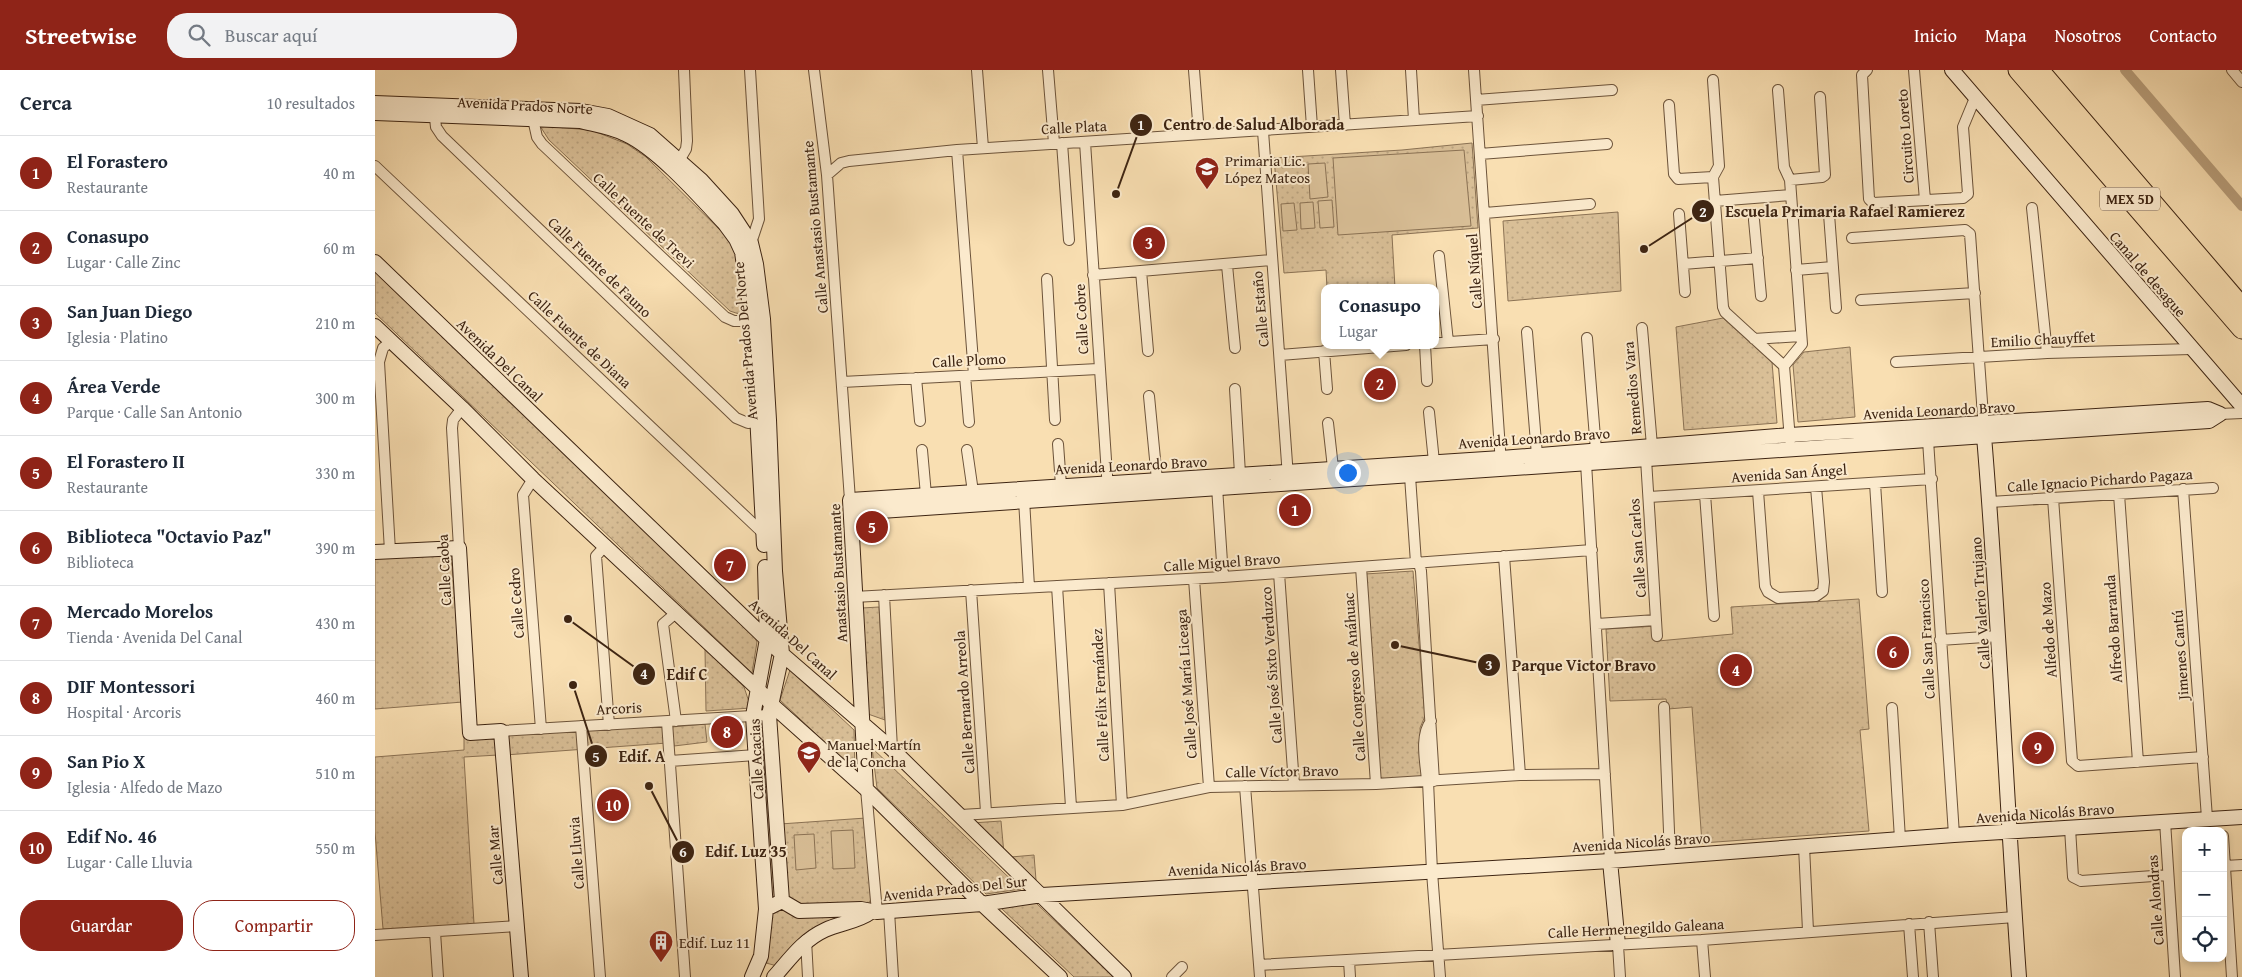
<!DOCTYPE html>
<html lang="es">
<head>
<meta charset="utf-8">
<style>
	:root { --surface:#fff; --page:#f2f2f3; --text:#1f2937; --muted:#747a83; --line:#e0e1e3; --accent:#8f2418 }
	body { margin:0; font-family:"Gentium Book Plus",serif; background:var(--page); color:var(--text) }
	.controls { position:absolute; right:15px; bottom:15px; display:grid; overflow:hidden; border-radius:10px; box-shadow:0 2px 8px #0003 }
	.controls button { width:45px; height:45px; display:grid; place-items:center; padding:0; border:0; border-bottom:1px solid var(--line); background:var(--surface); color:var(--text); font:25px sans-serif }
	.you { position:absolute; left:972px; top:402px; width:18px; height:18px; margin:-12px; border:4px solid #fff; border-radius:50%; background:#1a73e8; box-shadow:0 0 0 8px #1a73e833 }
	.badge { display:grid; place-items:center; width:32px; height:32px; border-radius:50%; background:var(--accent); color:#fff; font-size:16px; font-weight:700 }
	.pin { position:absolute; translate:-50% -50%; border:2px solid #fff; box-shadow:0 1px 5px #0006 }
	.popup { position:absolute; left:946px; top:214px; width:118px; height:65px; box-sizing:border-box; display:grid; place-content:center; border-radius:10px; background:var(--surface); filter:drop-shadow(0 1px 4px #0005); font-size:16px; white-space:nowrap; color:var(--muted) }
	.popup b { font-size:19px; color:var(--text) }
	.popup::after { content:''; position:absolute; left:50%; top:100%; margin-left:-10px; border:10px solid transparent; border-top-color:var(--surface) }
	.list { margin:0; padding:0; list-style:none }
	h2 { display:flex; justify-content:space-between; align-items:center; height:65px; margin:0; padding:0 20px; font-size:21px }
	h2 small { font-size:16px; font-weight:400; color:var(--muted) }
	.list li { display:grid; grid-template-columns:32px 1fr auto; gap:15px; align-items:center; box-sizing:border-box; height:75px; padding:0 20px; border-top:1px solid var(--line) }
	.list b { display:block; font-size:19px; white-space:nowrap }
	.list p { margin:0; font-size:16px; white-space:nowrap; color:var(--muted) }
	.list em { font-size:16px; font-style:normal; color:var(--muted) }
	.actions { display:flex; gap:10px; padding:15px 20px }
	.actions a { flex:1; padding:11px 0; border:1px solid var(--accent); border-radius:20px; text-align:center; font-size:18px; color:var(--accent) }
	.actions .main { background:var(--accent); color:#fff }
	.icon { flex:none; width:28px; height:28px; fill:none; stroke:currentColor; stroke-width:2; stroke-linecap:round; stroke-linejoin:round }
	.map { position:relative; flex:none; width:1867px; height:907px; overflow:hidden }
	header { display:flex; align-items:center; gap:30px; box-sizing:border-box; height:70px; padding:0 25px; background:var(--accent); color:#fff }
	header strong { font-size:24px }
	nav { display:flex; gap:28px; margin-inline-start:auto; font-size:18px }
	.search { width:350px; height:45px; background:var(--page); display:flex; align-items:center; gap:12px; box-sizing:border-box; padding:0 18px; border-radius:20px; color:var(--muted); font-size:19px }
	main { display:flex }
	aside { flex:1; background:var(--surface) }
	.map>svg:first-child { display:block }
</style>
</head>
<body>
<header>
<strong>Streetwise</strong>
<div class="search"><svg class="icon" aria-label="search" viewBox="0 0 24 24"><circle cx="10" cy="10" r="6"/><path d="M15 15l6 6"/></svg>Buscar aquí</div>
<nav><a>Inicio</a><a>Mapa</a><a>Nosotros</a><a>Contacto</a></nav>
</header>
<main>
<aside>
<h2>Cerca<small>10 resultados</small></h2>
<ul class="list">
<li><span class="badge">1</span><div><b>El Forastero</b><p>Restaurante</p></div><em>40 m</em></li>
<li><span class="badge">2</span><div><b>Conasupo</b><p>Lugar · Calle Zinc</p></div><em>60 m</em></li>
<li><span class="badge">3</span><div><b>San Juan Diego</b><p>Iglesia · Platino</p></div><em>210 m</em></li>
<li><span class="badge">4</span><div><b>Área Verde</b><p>Parque · Calle San Antonio</p></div><em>300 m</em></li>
<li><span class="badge">5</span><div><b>El Forastero II</b><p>Restaurante</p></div><em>330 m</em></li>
<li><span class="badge">6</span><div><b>Biblioteca &quot;Octavio Paz&quot;</b><p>Biblioteca</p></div><em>390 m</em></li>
<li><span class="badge">7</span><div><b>Mercado Morelos</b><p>Tienda · Avenida Del Canal</p></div><em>430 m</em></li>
<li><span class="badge">8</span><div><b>DIF Montessori</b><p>Hospital · Arcoris</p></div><em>460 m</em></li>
<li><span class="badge">9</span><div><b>San Pio X</b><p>Iglesia · Alfedo de Mazo</p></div><em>510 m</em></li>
<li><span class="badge">10</span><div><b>Edif No. 46</b><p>Lugar · Calle Lluvia</p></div><em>550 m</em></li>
</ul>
<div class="actions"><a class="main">Guardar</a><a>Compartir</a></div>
</aside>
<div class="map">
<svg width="1867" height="907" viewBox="0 0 1867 907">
	<defs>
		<pattern id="green-dots" width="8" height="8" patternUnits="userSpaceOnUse" patternTransform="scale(1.25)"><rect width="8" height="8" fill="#d9bf97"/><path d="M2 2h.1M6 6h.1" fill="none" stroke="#bba481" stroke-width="1.8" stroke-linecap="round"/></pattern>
	</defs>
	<rect width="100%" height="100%" fill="#f9dfb2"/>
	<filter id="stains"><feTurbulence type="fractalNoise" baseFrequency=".004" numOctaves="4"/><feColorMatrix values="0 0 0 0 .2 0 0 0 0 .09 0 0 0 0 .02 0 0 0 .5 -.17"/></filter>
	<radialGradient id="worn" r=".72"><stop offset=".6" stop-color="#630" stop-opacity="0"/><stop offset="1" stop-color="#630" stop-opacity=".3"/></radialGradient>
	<!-- green -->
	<path fill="url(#green-dots)" stroke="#8b7254" d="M165,56L216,60L252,74L271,87L350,165L368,189L370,246L355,241L174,70Z
		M1097,73L1103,158L1017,165L1020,218H952L951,200L909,203L899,88L1027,80Z
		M1243,142L1246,221L1133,231L1128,151Z
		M0,201L378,564L382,572L377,603L0,243Z
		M1348,248L1397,292L1402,353L1309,360L1301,257Z
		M1475,277L1480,347L1423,352L1418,295L1429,282Z
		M76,484L88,632L0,639V488Z
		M1038,501L1050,646L1045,658L1048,708L1004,711L990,504Z
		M1484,529L1494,659L1485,660L1494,761L1327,773L1317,637L1293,639L1291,629L1235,631L1231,559L1282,556L1283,571L1358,564L1356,537Z
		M504,537L510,650L493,644L487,538Z
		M330,579L369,617L376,638L331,641Z
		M415,600L479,660L480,701L405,630Z
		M379,647H393L405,830L392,837Z
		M330,654L332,672L299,676L297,657Z
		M290,655L292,673L130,685L128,665Z
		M122,665L123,685L89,687L99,854L8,859L0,762V687L89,680V666Z
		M497,678L646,819L611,824L502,718Z
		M491,748L496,829L494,833C469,835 431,846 412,825L405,754Z
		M626,751L629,784L597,753Z
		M659,785L661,810L636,787Z
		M407,833L486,840L406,897L391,893L392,839Z
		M661,833L738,907H699L626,838Z"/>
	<!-- pitch -->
	<path fill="#d9bf97" stroke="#8b7254" d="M1089,80L1096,156L963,165L958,88Z
		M950,93L953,127L935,129L933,94Z
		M957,130L959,157L945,158L943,131Z
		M938,132L940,158L926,159L925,133Z
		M919,133L922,160L908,161L906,134Z
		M478,760L480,798L458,799L456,761Z
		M439,764L441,798L421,800L419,765Z"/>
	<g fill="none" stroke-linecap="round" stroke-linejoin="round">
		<!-- canal -->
		<path stroke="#b99f7c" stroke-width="10" d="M1750,0L1867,136"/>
		<defs>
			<path id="street" d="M375,0L384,149L376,173
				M439,0L452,105L475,430
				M602,0L608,78
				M673,0L679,73
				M819,0L824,64
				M933,0L937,57
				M966,0L970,55
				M1036,0L1039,50
				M1099,0L1126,394
				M1492,0L1487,5L1494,129L1498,133L1588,128L1593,124L1588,57L1600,28
				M1539,0L1550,130
				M1857,0L1867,12
				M1338,10L1344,96L1338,107L1348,237L1350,242L1409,296L1415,370
				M1403,20L1409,97L1415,110L1427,274L1409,296
				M1101,30L1237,20
				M1294,35L1299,104L1303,109L1338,107
				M59,39L61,57L67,66L361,348L373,353L389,351
				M158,49L162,67L167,74L350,247L359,251H377
				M888,61L913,407
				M710,72L733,420
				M687,73L694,170
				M582,80L599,305
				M1105,84L1232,74
				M304,91L311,79L312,71L309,0
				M0,96L389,464
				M452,105L466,93L474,91L582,80L1103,46
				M1415,110L1447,107L1450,105L1445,27
				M1340,131L1416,125
				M1657,138L1672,283
				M1110,143L1215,134
				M1304,144L1310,222
				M1454,144L1461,238
				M1379,150L1386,226
				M1477,168L1590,160L1595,164L1609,360
				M1064,186L1073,272
				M1308,194L1383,188
				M852,195L860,278
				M1421,200L1458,197
				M766,201L773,281
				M718,205L896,190
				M672,209L680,350
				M1486,230L1600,223
				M1267,258L1277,376
				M1152,262L1162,385
				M1212,268L1221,380
				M1379,269L1426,266
				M1060,273L1119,269
				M1050,275L1052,311
				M949,281L952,319
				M905,285L1031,275
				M1521,292L1672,283L1816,279
				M590,306L594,352
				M541,308L545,351
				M467,312L723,299
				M860,319L865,404
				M774,326L782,410
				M1054,342L1059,392
				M1845,344L1867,343
				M953,353L958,398
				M1553,370L1579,765
				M683,374L686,415
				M547,380L551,425
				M592,380L598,422
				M1271,389L1282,566
				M1211,393L1235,791
				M1035,406L1041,493
				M158,409L148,425L166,659
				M1500,413L1507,522
				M842,417L848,507
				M1808,419L1832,748
				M1383,421L1390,516L1393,522L1403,528L1441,526L1448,521L1449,512L1441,417
				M1330,424L1339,546
				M1744,424L1763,692
				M1274,427L1557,409
				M1678,428L1697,691L1703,696L1828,687
				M649,429L654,517
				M1615,432L1838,418
				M231,475L221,486L234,655
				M84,478L77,358L78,350L87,338
				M15,481L4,292L8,278L16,271
				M1129,486L1145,705
				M1044,493L1046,501L1059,711
				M986,497L1001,714
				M904,503L919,715
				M819,509L834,717
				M734,513L747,735
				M682,516L696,737
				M596,520L611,742
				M509,525L517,679
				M479,527L848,507L1217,480
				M1222,554L1281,550
				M1565,570L1624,566
				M1289,637L1295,786
				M1517,638L1525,769
				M301,651L288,554L302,542
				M292,652L310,907
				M206,656L225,907
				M126,661L394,645
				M295,691L381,685
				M1052,711C1051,694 1044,666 1056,651
				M1053,711L1057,802L1065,907
				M870,716L885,907
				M491,719L502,842
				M586,745L747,735L834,717L1001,714L1145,705L1230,704
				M1790,751L1800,907
				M1695,758L1698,807L1706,811L1793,805
				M1848,766L1857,907
				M1429,776L1433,861
				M1850,796L1867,795
				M514,841L518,907
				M1554,852L1558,907
				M1534,854L1538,907
				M60,862L63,907
				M0,865L142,856
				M431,870L433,907
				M1327,870L1330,907
				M1243,875L1245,907
				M974,890L975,907
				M884,895L1327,870L1640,847
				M797,907L807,897"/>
			<path id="secondary" d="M1577,0L1867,336
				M0,33L206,41L233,46L275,65L326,110L357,144L376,173L381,194L388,249L394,350L400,501L407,584L394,645L407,831
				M0,43L205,51C221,55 236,57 250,64C283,79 325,127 350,154L361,169L367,182L377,251L389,475
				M0,192L407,584L517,679L749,907
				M0,256L87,338L158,409L383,619L396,634L491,719L607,834L685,907
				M1609,366C1624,546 1631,727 1644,907
				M476,443L1834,351L1845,344
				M0,482L84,478L95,663L126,661L146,907
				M390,497L392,569L378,646L391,839
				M491,719L475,430L1126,388L1415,365L1833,339L1845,344
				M1235,791L1243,875
				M377,907L386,886L391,839L407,831L424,841L486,839L502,842L607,834L667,825L1235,791L1579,765L1867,747
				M399,907C415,889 428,870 450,860C465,853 483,852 496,842"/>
			<path id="highway" d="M1643,0L1867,259
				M1664,0L1867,237"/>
		</defs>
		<!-- street casing -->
		<use href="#street" stroke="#6c533a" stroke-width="12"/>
		<!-- secondary casing -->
		<use href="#secondary" stroke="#3d2412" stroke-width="16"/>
		<!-- highway casing -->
		<use href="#highway" stroke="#3d2412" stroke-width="21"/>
		<!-- street -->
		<use href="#street" stroke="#fbeacd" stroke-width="10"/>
		<!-- secondary -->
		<use href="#secondary" stroke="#fbeacd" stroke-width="14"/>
		<!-- highway -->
		<use href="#highway" stroke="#f9dfb2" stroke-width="19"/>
	</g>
	<!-- icons -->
	<defs>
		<symbol id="school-pin" viewBox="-11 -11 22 30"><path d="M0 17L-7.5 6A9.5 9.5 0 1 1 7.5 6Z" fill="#8f2418" stroke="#fbeacd"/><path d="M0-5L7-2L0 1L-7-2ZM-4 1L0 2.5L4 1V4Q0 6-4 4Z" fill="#fff"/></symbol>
		<symbol id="building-pin" viewBox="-11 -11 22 30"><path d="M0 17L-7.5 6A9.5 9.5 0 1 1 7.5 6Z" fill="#8f2418" stroke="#fbeacd"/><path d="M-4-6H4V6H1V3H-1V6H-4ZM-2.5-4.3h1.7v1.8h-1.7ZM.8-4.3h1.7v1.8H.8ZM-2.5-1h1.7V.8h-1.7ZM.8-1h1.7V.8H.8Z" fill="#fff"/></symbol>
	</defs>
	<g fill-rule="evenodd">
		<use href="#school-pin" x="818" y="85" width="28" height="38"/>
		<use href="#school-pin" x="420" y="669" width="28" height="38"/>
		<use href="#building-pin" x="272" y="858" width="28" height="38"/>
	</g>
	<g text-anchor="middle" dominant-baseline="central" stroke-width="4" stroke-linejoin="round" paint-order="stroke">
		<!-- shield labels -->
		<rect fill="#fbeacd" stroke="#765f4a" stroke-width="1" x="1725" y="117.5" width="60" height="23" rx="4"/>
		<g font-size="14" font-weight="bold" fill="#3d2412">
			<text x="1755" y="129">MEX 5D</text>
		</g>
		<!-- street labels -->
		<g font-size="15" fill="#3d2412" stroke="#fbeacd">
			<text transform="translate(150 35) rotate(3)">Avenida Prados Norte</text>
			<text transform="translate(699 57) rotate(-3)">Calle Plata</text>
			<text transform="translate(1530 66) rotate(-94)">Circuito Loreto</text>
			<text transform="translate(269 150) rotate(43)">Calle Fuente de Trevi</text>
			<text transform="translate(440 157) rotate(-95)">Calle Anastasio Bustamante</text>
			<text transform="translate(225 197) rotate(44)">Calle Fuente de Fauno</text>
			<text transform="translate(1099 201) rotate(-94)">Calle Níquel</text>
			<text transform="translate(1773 204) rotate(49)">Canal de desague</text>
			<text transform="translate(885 239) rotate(-95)">Calle Estaño</text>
			<text transform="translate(706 249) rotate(-93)">Calle Cobre</text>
			<text transform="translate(205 269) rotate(43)">Calle Fuente de Diana</text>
			<text transform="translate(1668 269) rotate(-3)">Emilio Chauyffet</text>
			<text transform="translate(370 271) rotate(-95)">Avenida Prados Del Norte</text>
			<text transform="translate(125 290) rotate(44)">Avenida Del Canal</text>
			<text transform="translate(594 290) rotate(-3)">Calle Plomo</text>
			<text transform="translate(1257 318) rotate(-95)">Remedios Vara</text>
			<text transform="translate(1564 340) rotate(-3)">Avenida Leonardo Bravo</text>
			<text transform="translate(1159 368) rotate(-4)">Avenida Leonardo Bravo</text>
			<text transform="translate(756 395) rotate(-3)">Avenida Leonardo Bravo</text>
			<text transform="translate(1414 403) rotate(-4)">Avenida San Ángel</text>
			<text transform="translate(1725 410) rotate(-4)">Calle Ignacio Pichardo Pagaza</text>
			<text transform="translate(1262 478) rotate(-94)">Calle San Carlos</text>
			<text transform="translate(847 492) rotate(-4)">Calle Miguel Bravo</text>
			<text transform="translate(69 500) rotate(-93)">Calle Caoba</text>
			<text transform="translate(463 503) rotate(-93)">Anastasio Bustamante</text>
			<text transform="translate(141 533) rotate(-94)">Calle Cedro</text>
			<text transform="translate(1605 533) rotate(-94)">Calle Valerio Trujano</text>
			<text transform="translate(1738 559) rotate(-94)">Alfredo Barranda</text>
			<text transform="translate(1673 560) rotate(-94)">Alfedo de Mazo</text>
			<text transform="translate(418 569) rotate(42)">Avenida Del Canal</text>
			<text transform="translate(1551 569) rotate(-93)">Calle San Francisco</text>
			<text transform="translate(1805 585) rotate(-94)">Jimenes Cantú</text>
			<text transform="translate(896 595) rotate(-94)">Calle José Sixto Verduzco</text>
			<text transform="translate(979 607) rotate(-94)">Calle Congreso de Anáhuac</text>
			<text transform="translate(811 614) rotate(-94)">Calle José María Liceaga</text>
			<text transform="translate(725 625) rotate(-93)">Calle Félix Fernández</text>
			<text transform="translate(589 632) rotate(-94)">Calle Bernardo Arreola</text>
			<text transform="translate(244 638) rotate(-3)">Arcoris</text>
			<text transform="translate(381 689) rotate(-93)">Calle Acacias</text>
			<text transform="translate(907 701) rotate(-1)">Calle Víctor Bravo</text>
			<text transform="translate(1670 743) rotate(-4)">Avenida Nicolás Bravo</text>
			<text transform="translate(1266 772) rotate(-4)">Avenida Nicolás Bravo</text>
			<text transform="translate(201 783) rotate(-94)">Calle Lluvia</text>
			<text transform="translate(120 785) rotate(-95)">Calle Mar</text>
			<text transform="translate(862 797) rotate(-3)">Avenida Nicolás Bravo</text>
			<text transform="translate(580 818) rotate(-6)">Avenida Prados Del Sur</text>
			<text transform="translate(1780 830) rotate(-94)">Calle Alondras</text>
			<text transform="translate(1261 858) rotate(-3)">Calle Hermenegildo Galeana</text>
		</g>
		<!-- poi labels -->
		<g font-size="15" fill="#3d2412" stroke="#fbeacd" text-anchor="start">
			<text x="850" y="90">Primaria Lic.<tspan x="850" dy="17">López Mateos</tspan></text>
			<text x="452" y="674">Manuel Martín<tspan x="452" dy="17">de la Concha</tspan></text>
			<text x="304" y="872">Edif. Luz 11</text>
		</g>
	</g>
	<!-- callouts -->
	<path fill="none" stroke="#3d2412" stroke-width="2" d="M741 124L766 55M1269 179L1328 141M1020 575L1114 595M193 549L269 604M198 615L221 686M274 716L308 782"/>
	<g fill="#3d2412" stroke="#fbeacd" stroke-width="2">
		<circle cx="741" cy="124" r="5"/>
		<circle cx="1269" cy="179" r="5"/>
		<circle cx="1020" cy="575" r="5"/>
		<circle cx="193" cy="549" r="5"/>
		<circle cx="198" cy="615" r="5"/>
		<circle cx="274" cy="716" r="5"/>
		<circle cx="766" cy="55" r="12"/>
		<circle cx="1328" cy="141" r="12"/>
		<circle cx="1114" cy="595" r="12"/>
		<circle cx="269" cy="604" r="12"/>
		<circle cx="221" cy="686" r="12"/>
		<circle cx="308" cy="782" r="12"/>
	</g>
	<g font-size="15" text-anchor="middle" font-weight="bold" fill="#fff">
		<text x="766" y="60">1</text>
		<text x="1328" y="147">2</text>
		<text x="1114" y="600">3</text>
		<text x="269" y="609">4</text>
		<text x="221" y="692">5</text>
		<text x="308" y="787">6</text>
	</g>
	<g font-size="16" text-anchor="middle" font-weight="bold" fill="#3d2412" stroke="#fbeacd" stroke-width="4" stroke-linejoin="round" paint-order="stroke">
		<text x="879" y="60">Centro de Salud Alborada</text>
		<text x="1470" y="147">Escuela Primaria Rafael Ramierez</text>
		<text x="1209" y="601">Parque Victor Bravo</text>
		<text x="312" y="610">Edif C</text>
		<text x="267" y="692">Edif. A</text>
		<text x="371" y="787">Edif. Luz 35</text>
	</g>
	<rect width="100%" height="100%" filter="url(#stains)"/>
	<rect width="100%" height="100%" fill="url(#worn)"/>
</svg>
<div class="controls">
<button>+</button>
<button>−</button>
<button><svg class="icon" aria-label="locate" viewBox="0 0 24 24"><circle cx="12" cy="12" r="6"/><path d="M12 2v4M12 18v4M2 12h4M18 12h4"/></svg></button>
</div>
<div class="you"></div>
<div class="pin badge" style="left:920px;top:440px">1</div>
<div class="pin badge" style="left:1005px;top:314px">2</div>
<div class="popup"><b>Conasupo</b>Lugar</div>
<div class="pin badge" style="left:774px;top:173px">3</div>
<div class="pin badge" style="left:1361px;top:600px">4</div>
<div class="pin badge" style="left:497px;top:457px">5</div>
<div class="pin badge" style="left:1518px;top:582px">6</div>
<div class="pin badge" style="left:355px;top:495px">7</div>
<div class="pin badge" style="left:352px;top:662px">8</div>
<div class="pin badge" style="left:1663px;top:678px">9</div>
<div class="pin badge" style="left:238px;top:735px">10</div>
</div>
</main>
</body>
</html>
